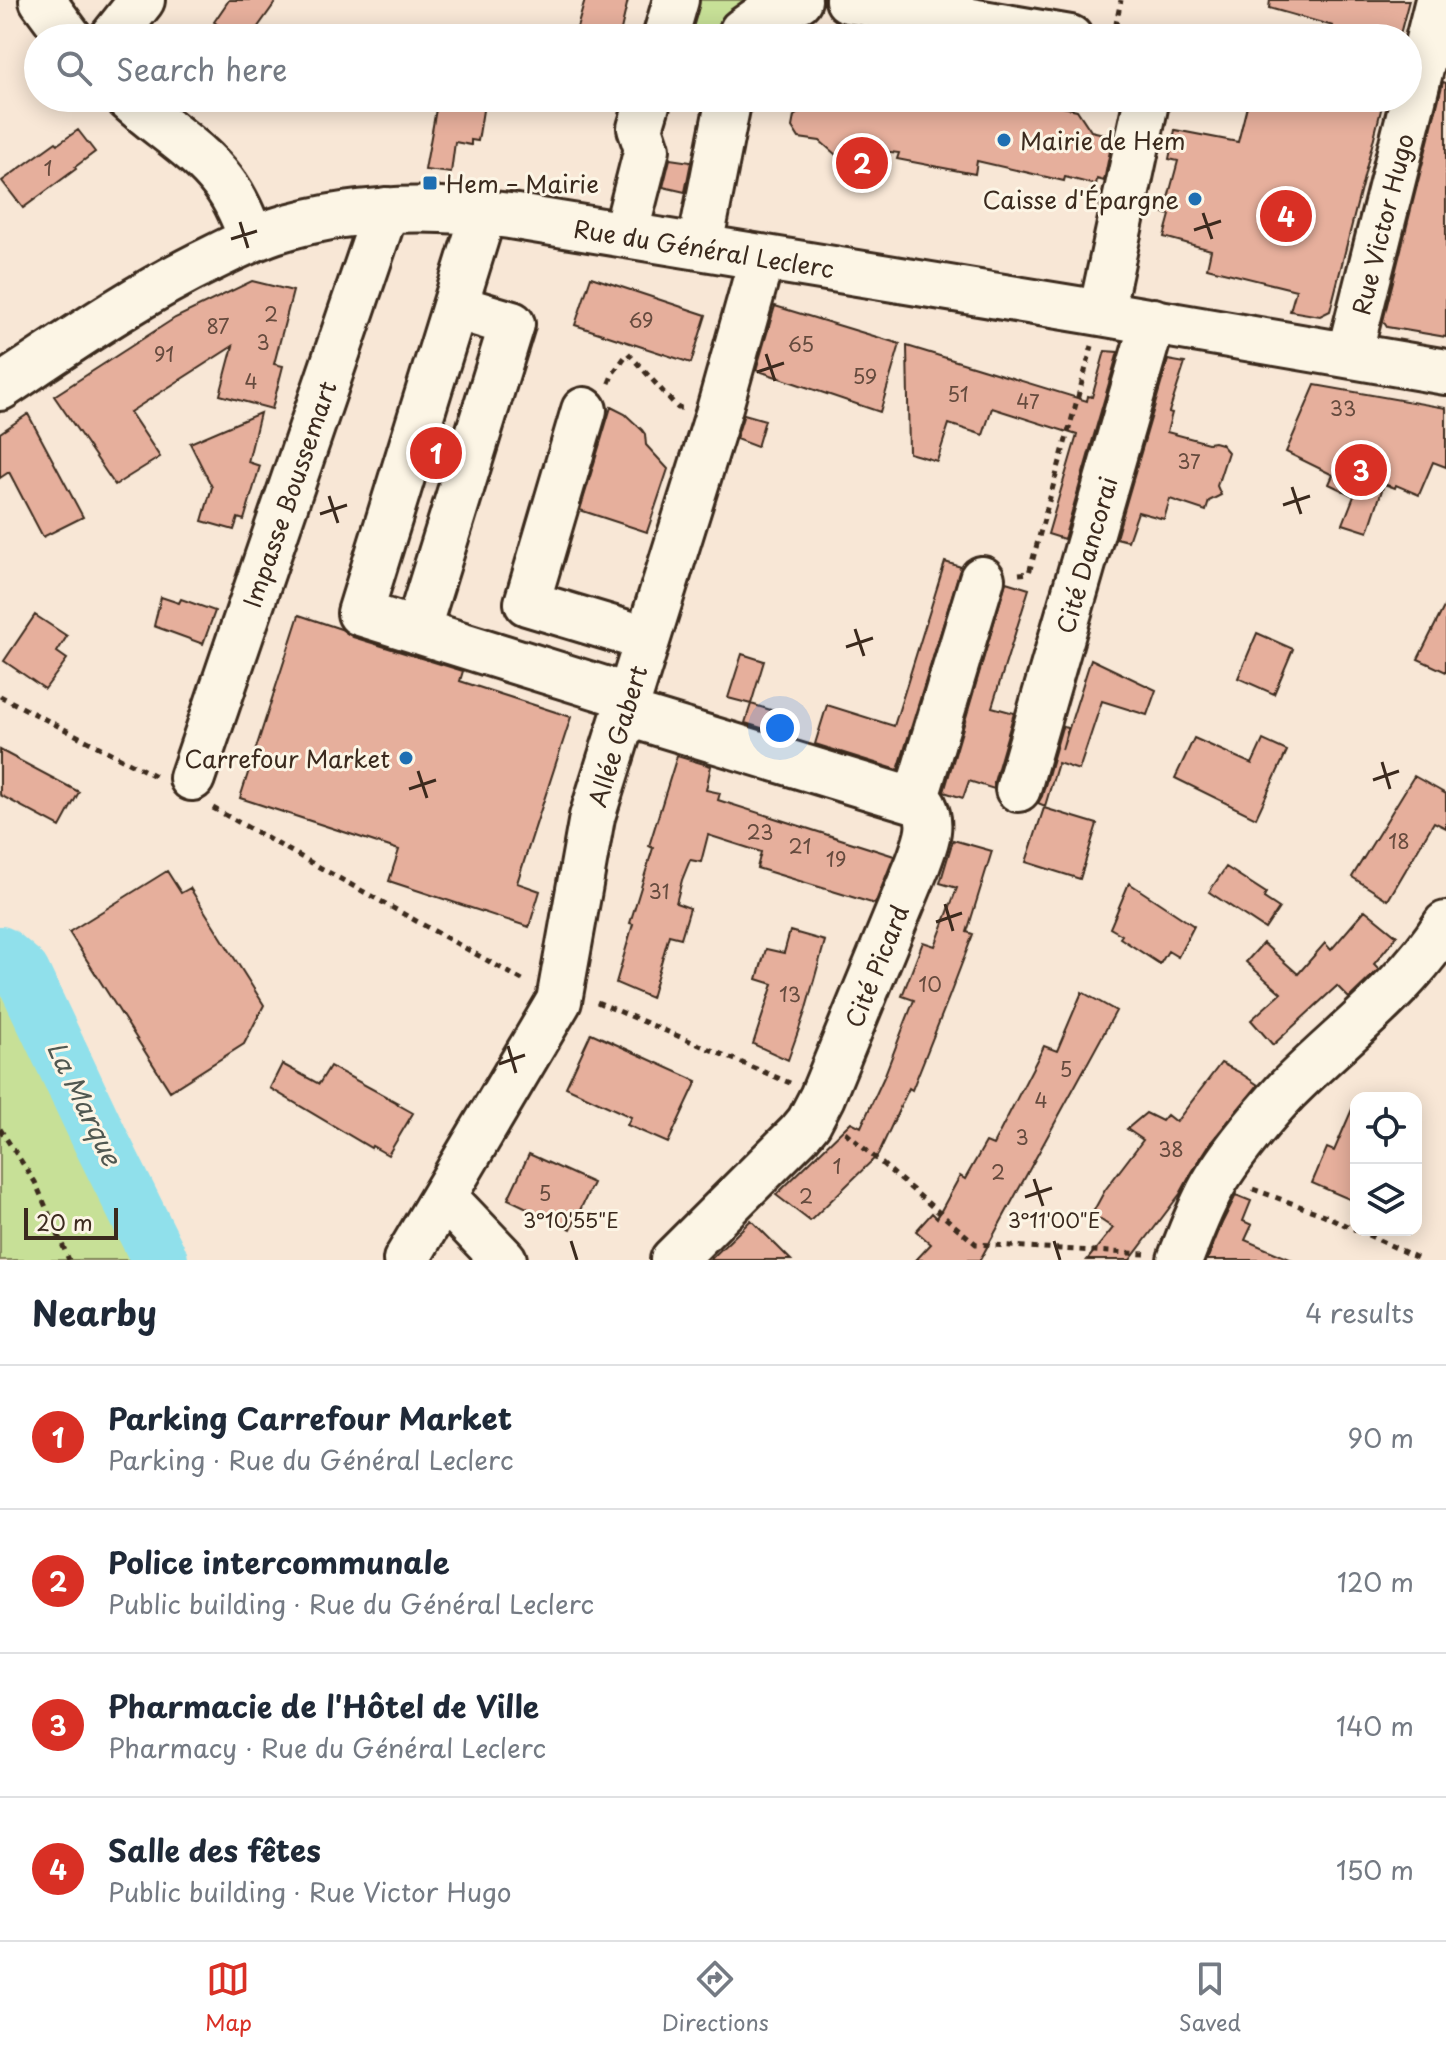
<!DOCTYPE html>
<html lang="en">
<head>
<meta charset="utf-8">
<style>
	:root { --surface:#fff; --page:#f2f2f3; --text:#1f2937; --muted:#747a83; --line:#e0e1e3; --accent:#d93025 }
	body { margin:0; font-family:"Playpen Sans",sans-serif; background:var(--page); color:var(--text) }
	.controls { position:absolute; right:24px; bottom:24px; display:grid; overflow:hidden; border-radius:16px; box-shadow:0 4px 20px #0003 }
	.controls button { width:72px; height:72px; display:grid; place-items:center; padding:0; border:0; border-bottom:2px solid var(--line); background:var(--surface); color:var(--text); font:40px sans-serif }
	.scale { position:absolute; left:24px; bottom:20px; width:94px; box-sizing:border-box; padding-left:8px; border:4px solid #3b2a1e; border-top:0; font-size:22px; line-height:28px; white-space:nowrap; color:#3b2a1e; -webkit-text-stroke:6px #fcf5e5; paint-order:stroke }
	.you { position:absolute; left:780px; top:728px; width:28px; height:28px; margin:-20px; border:6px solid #fff; border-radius:50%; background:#1a73e8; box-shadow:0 0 0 12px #1a73e833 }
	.badge { display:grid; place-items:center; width:52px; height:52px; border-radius:50%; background:var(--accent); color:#fff; font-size:26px; font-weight:700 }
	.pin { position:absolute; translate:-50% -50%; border:4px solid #fff; box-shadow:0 2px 8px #0006 }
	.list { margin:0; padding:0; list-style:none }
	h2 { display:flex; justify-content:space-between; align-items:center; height:104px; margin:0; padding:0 32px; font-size:34px }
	h2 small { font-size:26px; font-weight:400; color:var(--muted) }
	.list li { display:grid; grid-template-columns:52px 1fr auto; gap:24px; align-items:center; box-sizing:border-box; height:144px; padding:0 32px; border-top:2px solid var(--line) }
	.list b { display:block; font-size:30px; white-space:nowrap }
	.list p { margin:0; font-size:26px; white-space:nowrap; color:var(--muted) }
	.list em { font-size:26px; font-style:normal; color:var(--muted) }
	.icon { flex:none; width:44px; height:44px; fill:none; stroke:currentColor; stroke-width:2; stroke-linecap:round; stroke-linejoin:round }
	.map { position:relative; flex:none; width:1446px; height:1260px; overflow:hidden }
	.search { position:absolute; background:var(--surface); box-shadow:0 4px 20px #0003; left:24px; right:24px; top:24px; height:88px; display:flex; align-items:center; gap:20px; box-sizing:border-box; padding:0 28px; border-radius:44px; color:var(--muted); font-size:30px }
	.sheet { height:680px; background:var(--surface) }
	nav { display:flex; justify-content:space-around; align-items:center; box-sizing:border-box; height:112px; border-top:2px solid var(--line); background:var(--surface); font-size:22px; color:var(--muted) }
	nav a { display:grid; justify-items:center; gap:4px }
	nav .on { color:var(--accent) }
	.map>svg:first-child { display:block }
</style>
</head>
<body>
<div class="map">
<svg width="1446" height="1260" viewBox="0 0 1446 1260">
	<rect width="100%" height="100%" fill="#f8e7d6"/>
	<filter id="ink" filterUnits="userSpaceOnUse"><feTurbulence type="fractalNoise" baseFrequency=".0125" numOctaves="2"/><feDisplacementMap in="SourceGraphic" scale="16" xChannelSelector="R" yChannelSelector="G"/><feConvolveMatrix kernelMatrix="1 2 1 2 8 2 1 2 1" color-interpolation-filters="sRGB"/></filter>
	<g filter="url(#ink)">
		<!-- green -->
		<path fill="#c7e097" stroke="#81855a" stroke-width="2" d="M698,0H771L706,38H687Z
			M0,929L7,932L73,1035L170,1260H0Z"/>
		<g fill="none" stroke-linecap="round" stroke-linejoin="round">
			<!-- river -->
			<path stroke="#90e0eb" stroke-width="56" d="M0,954L22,973L101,1141L160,1260"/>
		</g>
		<!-- building -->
		<path fill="#e6af9c" stroke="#3b2a1e" stroke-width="2" d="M229,0H277L250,38H236L214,22Z
			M585,0H628L619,38H577L579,29L577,28Z
			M1270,0H1409L1399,38H1330L1333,26L1269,8Z
			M1443,82L1446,83V337L1387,327L1383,321Z
			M438,98H485L478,141L471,140V145L455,142L451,173L425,170Z
			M812,98H1018L1077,110L1091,131L1113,136L1104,181L1097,179L1096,185L1065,177L1064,181L977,161L975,174L897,159L899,153L858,148L836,155L820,141L799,138L792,127L794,116L811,104Z
			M1249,98H1384L1330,311L1320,316L1290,311L1296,290L1207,268L1211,250L1164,237L1170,215L1164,213L1178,161L1169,159L1175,130L1238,142Z
			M78,130L95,152L75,167L76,169L23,208L2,181L56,142L58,144Z
			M670,159L691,162L685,192L663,187Z
			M591,277L706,315L691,363L575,325Z
			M252,281L293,291L274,364L283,366L272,409L220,395L233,346L130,412L160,457L115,485L54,396L175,318Z
			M775,306L900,344L880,412L756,370Z
			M907,346L1087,401L1088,396L1092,397L1105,351L1118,352L1064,539L1048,534L1077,435L992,408L983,435L949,424L937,461L909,453Z
			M1168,360L1185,363L1169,412L1172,413L1167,432L1208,443L1214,442L1221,444L1228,452L1217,486L1221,495L1209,501L1206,511L1170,499L1164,519L1138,512L1128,541L1116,538Z
			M1315,385L1446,408V467L1433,462L1419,495L1396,485L1395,488L1384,484L1368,532L1343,524L1354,496L1329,484L1333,475L1286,452Z
			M611,407L625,414L642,430L645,434L646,445L668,469L647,532L580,510Z
			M260,413L248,462L260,466L244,520L238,518L234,530L202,521L212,487L190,443Z
			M28,414L83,517L43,537L9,472L0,478V433Z
			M744,414L765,420L757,447L736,439Z
			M945,562L961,567L898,770L815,744L827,705L894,726Z
			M1006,582L1029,589L992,707L1014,713L994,782V789L969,781L963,798L944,792Z
			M161,597L179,603L181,599L215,611L203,644L154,626Z
			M1446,603V672L1418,659Z
			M35,615L67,636L57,652L67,659L45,689L4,661Z
			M299,615L341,629L353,637L463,671L460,681L571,717L517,883L540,891L529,927L389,881L399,850L240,798Z
			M1257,633L1293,649L1274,694L1238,678Z
			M742,654L764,661L751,704L728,698Z
			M1091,659L1156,690L1147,715L1102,701L1079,770L1058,763L1045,806L1038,803L1042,796L1062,727L1068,728L1062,750Z
			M751,704L774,711L768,730L745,723Z
			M1194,738L1252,764L1263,740L1287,751L1256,818L1175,778Z
			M0,750L79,792L60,827L0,795Z
			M677,756L711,766L706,790L720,793L718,800L894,856L875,904L757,868L761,852L708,835L701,862L690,860L682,880L676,903L690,908L681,938L669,935L651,998L616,983L633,924L630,923L653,848L649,846Z
			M1414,776L1446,794V828L1434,822L1388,900L1352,877Z
			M1044,808L1097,824L1080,879L1026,862Z
			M953,840L992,851L967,932L973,934L949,997L912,1090L909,1088L878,1155L810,1221L776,1195L851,1122L861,1127L884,1077L914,1000L902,996L923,942L935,946L957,888L940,883Z
			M1226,867L1266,893L1264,898L1279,908L1265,929L1209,892Z
			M167,871L181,893L190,888L264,1005L244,1044L170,1091L69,932Z
			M1129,883L1194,926L1178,957L1168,951L1160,964L1120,938L1122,935L1110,928Z
			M1365,910L1397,936L1374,964L1379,969L1349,998L1337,986L1273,1045L1251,1020L1281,993L1246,962L1263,943L1298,974L1325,943L1331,950Z
			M790,931L825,941L805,1012L788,1060L753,1044L773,984L757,979L766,949L784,953Z
			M1082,992L1116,1011L980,1260H916L931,1244L916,1231L932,1213L937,1218L960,1176L965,1179L986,1142L993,1145L1044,1046L1057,1051Z
			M591,1033L697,1081L668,1143L627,1125L631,1117L566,1087Z
			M1221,1063L1239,1072L1258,1085L1211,1142L1192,1172L1180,1194L1130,1260H1087L1113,1228L1092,1214L1105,1190L1143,1140L1127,1129L1146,1113L1162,1121L1167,1115L1176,1122Z
			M282,1064L319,1084L330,1066L398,1103L397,1104L413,1113L388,1155L372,1146L371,1148L270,1088Z
			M1356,1100V1202L1312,1183L1327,1148L1334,1151Z
			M529,1154L593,1183L571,1229L508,1199Z
			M1236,1195L1251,1201L1243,1221L1252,1225L1245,1240L1292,1260H1207L1222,1223Z
			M751,1220L791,1260H710L741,1230Z"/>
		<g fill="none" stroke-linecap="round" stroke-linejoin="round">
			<defs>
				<path id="minor" d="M42,0L70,38
					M848,0L1070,38
					M112,38L142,0
					M665,38L676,0
					M741,38L742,31L773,9L799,0
					M128,98C158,126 198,149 223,182C236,199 244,219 252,239
					M484,212L360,613L630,697
					M625,235L647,149L640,128L649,98
					M701,247L703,230L729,98
					M1101,313L1147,98
					M1349,355L1438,0
					M0,388C69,342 138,294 213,258C233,248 253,238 274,231C351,206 431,205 510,216L1089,311L1446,372
					M584,410L527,603L647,639
					M417,631L512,324L455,307
					M625,713L915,801L924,806C934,826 925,844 918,864L822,1097L809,1122L799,1134L673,1260
					M192,778L386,210
					M1018,789L1153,321
					M915,801L982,579
					M444,1197L504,1260
					M406,1260L559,1001L592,817L718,414L762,257
					M1180,1260C1188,1239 1196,1218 1206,1198C1222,1164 1260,1119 1286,1091C1340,1036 1404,991 1446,924"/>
			</defs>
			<!-- minor casing -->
			<use href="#minor" stroke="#3b2a1e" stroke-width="50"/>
			<!-- path -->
			<path stroke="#3b2a1e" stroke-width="5" stroke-dasharray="6 6" stroke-linecap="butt" d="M1113,38L1121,0
				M609,383L613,373L628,353L678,408H682
				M1019,574L1029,573L1092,346
				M0,696L155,776
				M213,808L526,982
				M597,1002L790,1083
				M0,1129L35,1182L69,1260
				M845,1132L976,1244L1145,1254
				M1253,1189L1324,1215L1356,1230
				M1357,1230L1422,1260"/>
			<!-- minor -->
			<use href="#minor" stroke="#fcf5e5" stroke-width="44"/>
		</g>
	</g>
	<!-- ticks -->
	<path fill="none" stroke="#3b2a1e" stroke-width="3" d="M1203,213L1212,239M240,222L248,248M1194,230L1221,221M231,239L257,231M766,354L775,381M757,372L784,363M1292,487L1301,514M329,496L338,523M1283,505L1310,496M320,514L347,505M855,629L864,656M846,647L873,638M1382,762L1390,789M418,771L427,798M1373,780L1399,771M409,789L436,780M945,904L953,931M936,922L962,913M508,1046L516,1073M499,1064L525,1055M1034,1179L1043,1206M1025,1197L1052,1188M571,1241L577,1260M1054,1241L1060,1260"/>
	<!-- markers -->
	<g fill="#1f6fb2" stroke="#fcf5e5" stroke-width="3">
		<circle cx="1004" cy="140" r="8"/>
		<rect x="422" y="175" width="16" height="16" rx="4"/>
		<circle cx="1195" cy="199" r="8"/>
		<circle cx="406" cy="758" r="8"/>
	</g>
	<g text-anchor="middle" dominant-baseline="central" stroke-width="6" stroke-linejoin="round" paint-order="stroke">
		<!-- number labels -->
		<g font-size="20" fill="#664b3e">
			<text x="48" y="168">1</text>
			<text x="271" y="314">2</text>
			<text x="641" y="320">69</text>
			<text x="218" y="326">87</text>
			<text x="263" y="342">3</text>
			<text x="801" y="344">65</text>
			<text x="164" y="354">91</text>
			<text x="865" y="376">59</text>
			<text x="251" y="381">4</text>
			<text x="958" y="394">51</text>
			<text x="1028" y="401">47</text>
			<text x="1343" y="408">33</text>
			<text x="1189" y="461">37</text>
			<text x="760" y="832">23</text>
			<text x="1399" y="841">18</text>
			<text x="800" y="846">21</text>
			<text x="836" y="859">19</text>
			<text x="659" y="891">31</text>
			<text x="930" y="984">10</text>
			<text x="790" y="994">13</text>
			<text x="1066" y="1069">5</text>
			<text x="1041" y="1100">4</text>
			<text x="1022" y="1137">3</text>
			<text x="1171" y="1149">38</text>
			<text x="837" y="1166">1</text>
			<text x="998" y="1172">2</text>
			<text x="545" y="1193">5</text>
			<text x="806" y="1196">2</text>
		</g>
		<!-- poi labels -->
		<g font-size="24" fill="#3b2a1e" stroke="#fcf5e5" text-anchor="start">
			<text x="1020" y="140">Mairie de Hem</text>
			<text x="446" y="183">Hem – Mairie</text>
			<text x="1179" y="199" text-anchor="end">Caisse d'Épargne</text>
			<text x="390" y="758" text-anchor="end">Carrefour Market</text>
		</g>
		<!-- street labels -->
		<g font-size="24" fill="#3b2a1e" stroke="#fcf5e5">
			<text transform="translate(1382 224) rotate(-76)">Rue Victor Hugo</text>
			<text transform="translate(704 248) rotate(9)">Rue du Général Leclerc</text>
			<text transform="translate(289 494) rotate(-71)">Impasse Boussemart</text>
			<text transform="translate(1086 555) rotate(-74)">Cité Dancorai</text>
			<text transform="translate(617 736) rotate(-73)">Allée Gabert</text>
			<text transform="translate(876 966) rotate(-68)">Cité Picard</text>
		</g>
		<!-- water labels -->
		<g font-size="26" font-style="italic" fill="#505851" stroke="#fcf5e5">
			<text transform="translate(85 1103) rotate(64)">La Marque</text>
		</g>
	</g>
	<g font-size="20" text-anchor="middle" fill="#3b2a1e" stroke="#fcf5e5" stroke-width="6" stroke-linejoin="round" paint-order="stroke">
		<text x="571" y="1228">3°10'55"E</text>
		<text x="1054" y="1228">3°11'00"E</text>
	</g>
</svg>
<div class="controls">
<button><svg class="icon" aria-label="locate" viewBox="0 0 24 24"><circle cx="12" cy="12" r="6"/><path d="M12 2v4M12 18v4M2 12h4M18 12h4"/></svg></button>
<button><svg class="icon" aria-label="layers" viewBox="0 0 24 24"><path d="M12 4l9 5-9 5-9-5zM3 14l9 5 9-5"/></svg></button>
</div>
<div class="scale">20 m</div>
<div class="you"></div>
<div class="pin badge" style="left:436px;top:453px">1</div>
<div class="pin badge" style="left:862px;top:163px">2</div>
<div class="pin badge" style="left:1361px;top:470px">3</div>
<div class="pin badge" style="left:1286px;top:216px">4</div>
<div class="search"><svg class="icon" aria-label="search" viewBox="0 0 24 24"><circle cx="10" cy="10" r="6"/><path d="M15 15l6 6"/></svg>Search here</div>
</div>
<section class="sheet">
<h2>Nearby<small>4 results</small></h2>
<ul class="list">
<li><span class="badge">1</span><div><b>Parking Carrefour Market</b><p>Parking · Rue du Général Leclerc</p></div><em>90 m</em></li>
<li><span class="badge">2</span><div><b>Police intercommunale</b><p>Public building · Rue du Général Leclerc</p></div><em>120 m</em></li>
<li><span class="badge">3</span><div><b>Pharmacie de l'Hôtel de Ville</b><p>Pharmacy · Rue du Général Leclerc</p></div><em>140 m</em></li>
<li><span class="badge">4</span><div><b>Salle des fêtes</b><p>Public building · Rue Victor Hugo</p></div><em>150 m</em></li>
</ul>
</section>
<nav>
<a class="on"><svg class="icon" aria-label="map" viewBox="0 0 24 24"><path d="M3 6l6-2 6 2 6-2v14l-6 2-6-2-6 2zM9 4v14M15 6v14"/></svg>Map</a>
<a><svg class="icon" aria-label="directions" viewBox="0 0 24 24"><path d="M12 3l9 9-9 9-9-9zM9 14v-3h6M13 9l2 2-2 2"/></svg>Directions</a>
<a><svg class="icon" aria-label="saved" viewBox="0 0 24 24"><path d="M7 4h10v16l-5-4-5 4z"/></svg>Saved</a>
</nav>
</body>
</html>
